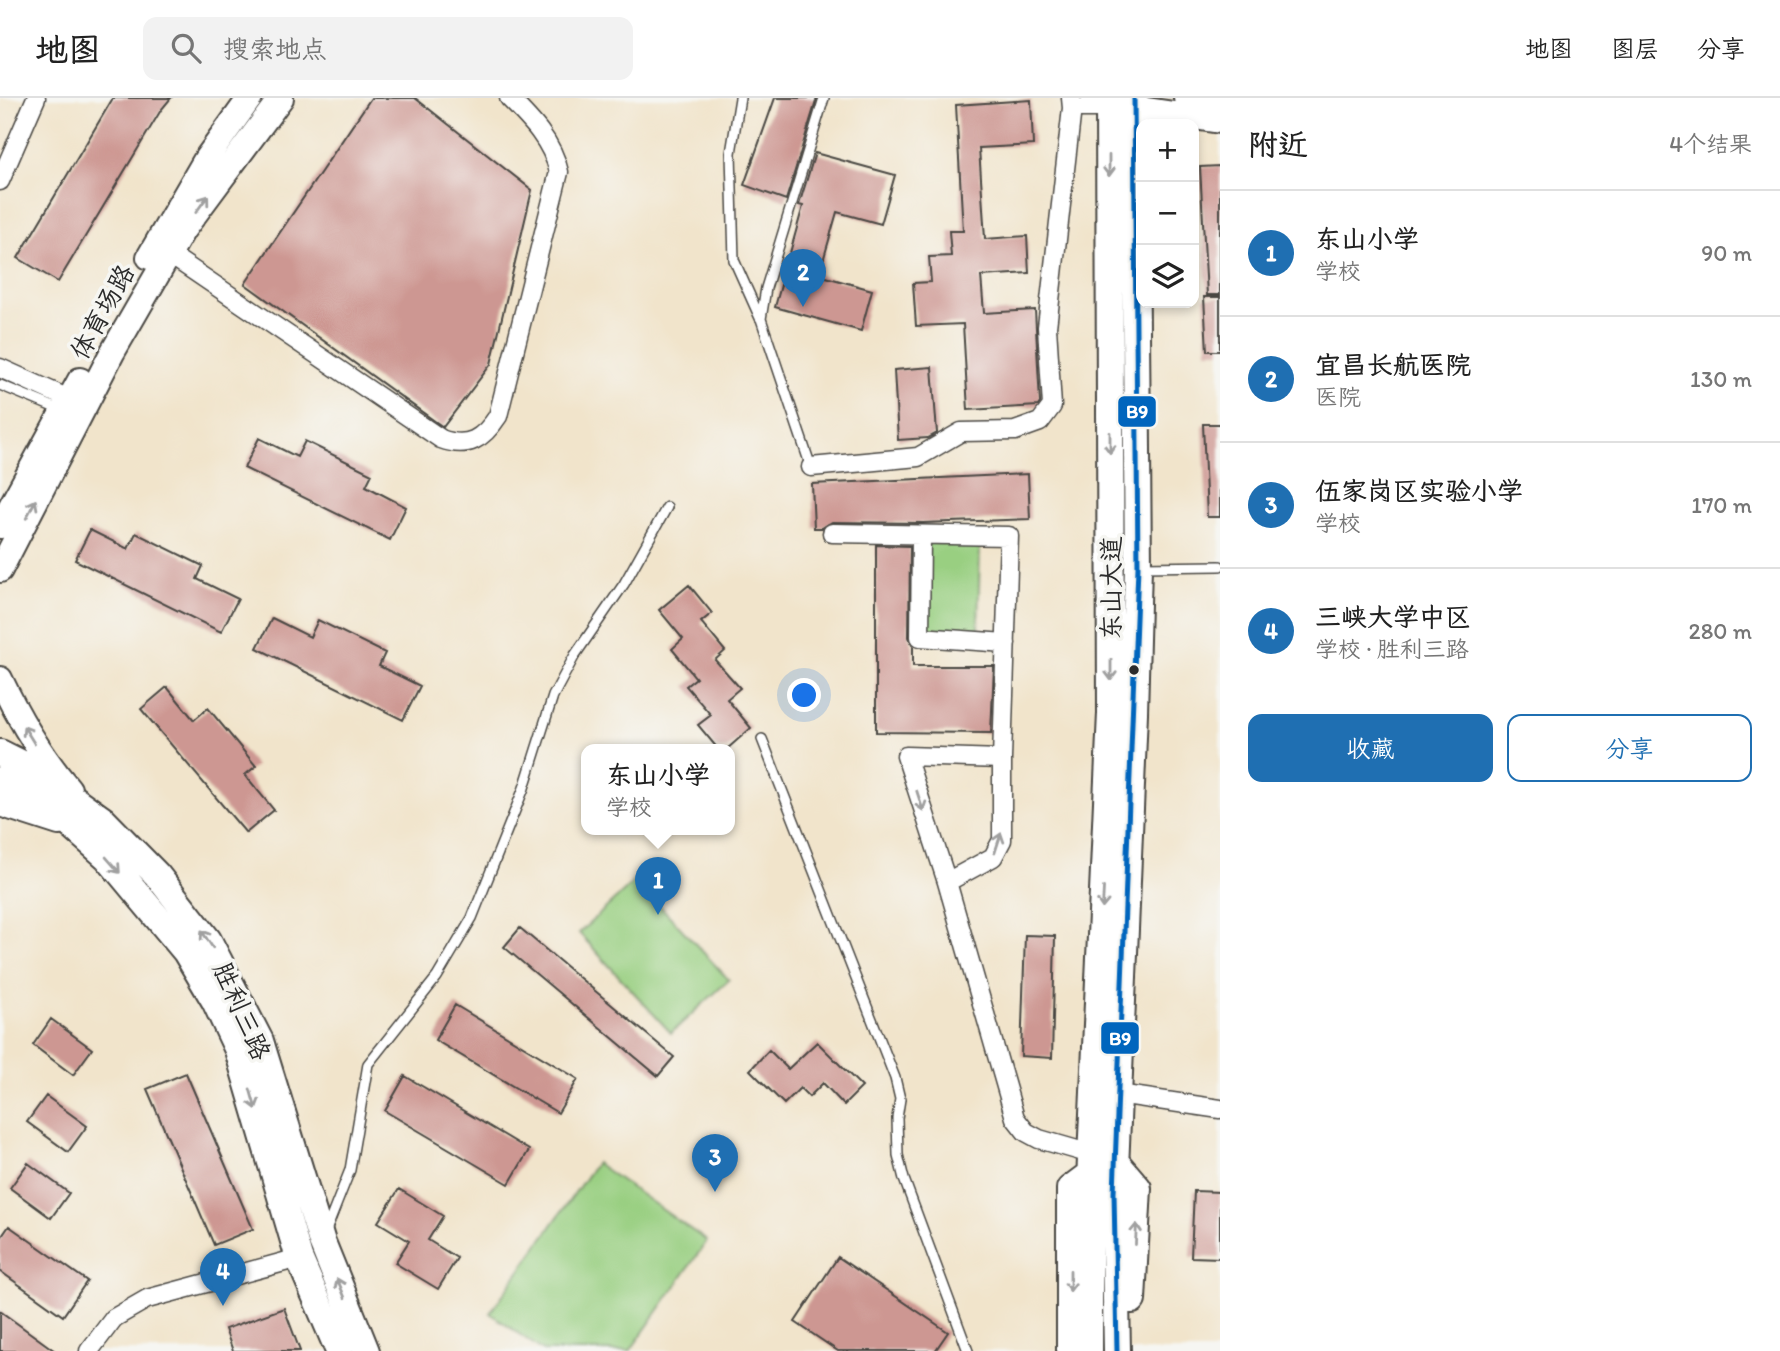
<!DOCTYPE html>
<html lang="zh">
<head>
<meta charset="utf-8">
<style>
	:root { --surface:#fff; --page:#f2f2f2; --text:#222; --muted:#767676; --line:#e0e0e0; --accent:#1f6fb2 }
	body { margin:0; font-family:Itim,"LXGW WenKai TC",sans-serif; background:var(--page); color:var(--text) }
	.controls { position:absolute; right:21px; top:21px; display:grid; overflow:hidden; border-radius:14px; box-shadow:0 4px 10px #0003 }
	.controls button { width:63px; height:63px; display:grid; place-items:center; padding:0; border:0; border-bottom:2px solid var(--line); background:var(--surface); color:var(--text); font:35px sans-serif }
	.you { position:absolute; left:805px; top:598px; width:24px; height:24px; margin:-18px; border:5px solid #fff; border-radius:50%; background:#1a73e8; box-shadow:0 0 0 10px #1a73e833 }
	.badge { display:grid; place-items:center; width:46px; height:46px; border-radius:50%; background:var(--accent); color:#fff; font-size:23px; font-weight:700 }
	.pin { position:absolute; translate:-50% -58px; filter:drop-shadow(0 2px 4px #0008) }
	.pin::after { content:''; position:absolute; top:37px; width:24px; height:21px; background:inherit; clip-path:polygon(0 0,100% 0,50% 100%) }
	.popup { position:absolute; left:581px; top:646px; width:154px; height:91px; box-sizing:border-box; display:grid; place-content:center; border-radius:14px; background:var(--surface); filter:drop-shadow(0 2px 5px #0005); font-size:23px; white-space:nowrap; color:var(--muted) }
	.popup b { font-size:26px; color:var(--text) }
	.popup::after { content:''; position:absolute; left:50%; top:100%; margin-left:-14px; border:14px solid transparent; border-top-color:var(--surface) }
	.list { margin:0; padding:0; list-style:none }
	h2 { display:flex; justify-content:space-between; align-items:center; height:91px; margin:0; padding:0 28px; font-size:30px }
	h2 small { font-size:23px; font-weight:400; color:var(--muted) }
	.list li { display:grid; grid-template-columns:46px 1fr auto; gap:21px; align-items:center; box-sizing:border-box; height:126px; padding:0 28px; border-top:2px solid var(--line) }
	.list b { display:block; font-size:26px; white-space:nowrap }
	.list p { margin:0; font-size:23px; white-space:nowrap; color:var(--muted) }
	.list em { font-size:23px; font-style:normal; color:var(--muted) }
	.actions { display:flex; gap:14px; padding:21px 28px }
	.actions a { flex:1; padding:16px 0; border:2px solid var(--accent); border-radius:14px; text-align:center; font-size:24px; color:var(--accent) }
	.actions .main { background:var(--accent); color:#fff }
	.icon { flex:none; width:38px; height:38px; fill:none; stroke:currentColor; stroke-width:2; stroke-linecap:round; stroke-linejoin:round }
	.map { position:relative; flex:none; width:1220px; height:1253px; overflow:hidden }
	header { display:flex; align-items:center; gap:42px; box-sizing:border-box; height:98px; padding:0 35px; background:var(--surface); border-bottom:2px solid var(--line) }
	header strong { font-size:33px }
	nav { display:flex; gap:38px; margin-inline-start:auto; font-size:24px }
	.search { width:490px; height:63px; background:var(--page); display:flex; align-items:center; gap:18px; box-sizing:border-box; padding:0 24px; border-radius:14px; color:var(--muted); font-size:26px }
	main { display:flex }
	aside { flex:1; background:var(--surface) }
	.map>svg:first-child { display:block }
</style>
</head>
<body>
<header>
<strong>地图</strong>
<div class="search"><svg class="icon" aria-label="search" viewBox="0 0 24 24"><circle cx="10" cy="10" r="6"/><path d="M15 15l6 6"/></svg>搜索地点</div>
<nav><a>地图</a><a>图层</a><a>分享</a></nav>
</header>
<main>
<div class="map">
<svg width="1220" height="1253" viewBox="0 0 1220 1253">
	<rect width="100%" height="100%" fill="#f6f6f2"/>
	<filter id="ink" filterUnits="userSpaceOnUse"><feTurbulence type="fractalNoise" baseFrequency=".0143" numOctaves="2"/><feDisplacementMap in="SourceGraphic" scale="14" xChannelSelector="R" yChannelSelector="G"/><feConvolveMatrix kernelMatrix="1 2 1 2 8 2 1 2 1" color-interpolation-filters="sRGB"/></filter>
	<filter id="wash" filterUnits="userSpaceOnUse"><feTurbulence type="fractalNoise" baseFrequency=".00686" numOctaves="4" result="noise"/><feDisplacementMap in="SourceGraphic" scale="28" xChannelSelector="R" yChannelSelector="G"/><feGaussianBlur stdDeviation="1.57" result="paint"/><feColorMatrix in="noise" values="0 0 0 0 0 0 0 0 0 0 0 0 0 0 0 0 0 1.4 0 .05"/><feComposite in="paint" operator="in"/></filter>
	<g filter="url(#wash)">
		<rect width="100%" height="100%" fill="#f1e4cb"/>
		<!-- green -->
		<path fill="#99cf81" stroke="#627d56" stroke-width="2" d="M926,444L980,446L978,534L924,533Z
			M636,782L729,882L671,935L579,835Z
			M596,1065L707,1143L630,1253H543L490,1215Z"/>
		<g id="blocks">
			<!-- building -->
			<path fill="#cd9792" d="M113,0H171L161,12L58,184L18,160Z
				M371,0H415L532,92L491,266L443,329L245,186Z
				M775,0H817L786,102L744,87Z
				M1031,2L1033,47L979,50L985,141L1027,138L1029,175L981,178L984,215L1035,212L1040,305L1038,308L968,312L963,226L916,228L913,185L931,184L929,159L951,158L949,133H963L956,7Z
				M815,55L895,77L881,126L837,114L819,177L872,192L861,233L775,209L803,108L799,107Z
				M1220,68V197H1207L1200,69Z
				M1204,199H1220V253H1207Z
				M932,269L937,335L928,340L898,342L894,272Z
				M1203,326H1220V419H1207Z
				M259,340L297,359L305,343L372,376L366,388L406,409L390,442L244,370Z
				M1028,376L1030,421L923,425L832,424L822,430H814L812,386Z
				M90,432L128,451L136,435L203,468L197,481L238,501L221,534L75,462Z
				M876,447L910,448L909,539L913,548V568H994L991,635L876,634Z
				M689,487L712,515L701,524L725,553L715,562L740,590L727,601L751,630L727,651H718L698,627L711,617L686,588L696,580L672,551L683,541L659,512Z
				M272,520L310,539L318,522L385,555L379,568L420,588L403,622L257,550Z
				M167,589L194,622L208,610L256,668L245,677L274,712L246,735L141,611Z
				M520,830L674,959L658,978L504,849Z
				M1025,837L1055,838L1052,960L1021,958Z
				M455,907L578,981L558,1015L435,942Z
				M51,921L92,951L73,977L33,947Z
				M817,944L862,989L844,1007L823,985L809,999L800,990L784,1006L750,972L769,952L788,971Z
				M186,975L253,1131L214,1147L147,991Z
				M405,978L529,1052L509,1086L385,1013Z
				M46,998L87,1028L68,1054L27,1024Z
				M28,1065L69,1095L51,1120L10,1090Z
				M399,1091L443,1118L428,1142L457,1160L438,1191L395,1165L409,1143L378,1124Z
				M1194,1093L1220,1094V1160L1191,1159Z
				M9,1128L87,1183L63,1218L0,1173V1141Z
				M838,1159L948,1234L935,1253H838L795,1224Z
				M284,1210L300,1253H233L225,1231Z
				M0,1213L55,1253H0Z"/>
		</g>
	</g>
	<g filter="url(#ink)">
		<use href="#blocks" fill-opacity="0" stroke="#494743" stroke-width="2"/>
		<g fill="none" stroke-linecap="round" stroke-linejoin="round">
			<defs>
				<path id="lane" d="M740,0L731,55L734,162L760,220
					M0,287L63,313
					M811,369L761,221L766,190L824,0
					M1140,469L1220,468
					M762,641L895,980L900,1001L897,1020L898,1057L904,1081L968,1253
					M325,1135L350,1072L368,966L437,879L472,820L524,690L553,598L575,557L624,486L667,409"/>
				<path id="street" d="M1072,10H1109
					M0,83L36,0
					M169,156L441,341C468,351 483,341 498,318L559,74C552,43 531,22 509,0
					M0,270L69,301
					M811,369L918,359L961,334L1015,333L1040,324L1052,308L1047,229L1072,10L1071,0
					M832,435L1009,438L1002,661
					M921,437L920,539L1006,545
					M947,784L993,759L1002,742V661L906,658L947,784L1015,1020L1026,1034L1039,1041L1091,1056
					M1118,996L1220,1011
					M89,1253L114,1220L147,1201L299,1160"/>
				<path id="secondary" d="M1186,0L1220,6
					M1134,10L1220,23
					M149,159L206,61L250,0
					M0,428L80,282
					M0,472L112,255L183,132L281,0
					M0,581C19,621 40,657 69,691
					M0,706L59,725"/>
				<path id="primary" d="M0,655L32,671L103,722L157,777L208,842L260,943L322,1144L366,1253
					M0,682L19,692L64,721L107,759L186,854L215,903L238,952L299,1160L339,1253
					M1115,1063L1138,1090L1132,1202
					M1070,1253V1091L1090,1076
					M1089,1253V1105L1111,615L1109,0
					M1117,1253L1114,1095L1134,615L1138,469L1134,0"/>
			</defs>
			<!-- lane casing -->
			<use href="#lane" stroke="#494743" stroke-width="12"/>
			<!-- street casing -->
			<use href="#street" stroke="#494743" stroke-width="21"/>
			<!-- secondary casing -->
			<use href="#secondary" stroke="#494743" stroke-width="28"/>
			<!-- primary casing -->
			<use href="#primary" stroke="#494743" stroke-width="30"/>
			<!-- lane -->
			<use href="#lane" stroke="#fff" stroke-width="9"/>
			<!-- street -->
			<use href="#street" stroke="#fff" stroke-width="18"/>
			<!-- secondary -->
			<use href="#secondary" stroke="#fff" stroke-width="24"/>
			<!-- primary -->
			<use href="#primary" stroke="#fff" stroke-width="26"/>
			<defs>
				<path id="bus-1" d="M1117,1253L1114,1095L1138,469L1134,0"/>
			</defs>
			<!-- bus-1 casing -->
			<use href="#bus-1" stroke="#f6f6f2" stroke-width="10"/>
			<!-- bus-1 -->
			<use href="#bus-1" stroke="#0065bd" stroke-width="5"/>
		</g>
		<!-- one-way arrows -->
		<defs><path id="oneway-shaft" d="M-6 0H5M1.5-3L5.5 0L1.5 3" fill="none" stroke-width="1.6" stroke-linecap="round" stroke-linejoin="round" transform="scale(1.75)"/></defs>
		<g stroke="#a0a0a0">
			<use href="#oneway-shaft" transform="translate(1109 68) rotate(90)"/>
			<use href="#oneway-shaft" transform="translate(202 106) rotate(-54)"/>
			<use href="#oneway-shaft" transform="translate(1110 345) rotate(90)"/>
			<use href="#oneway-shaft" transform="translate(31 411) rotate(-63)"/>
			<use href="#oneway-shaft" transform="translate(1111 572) rotate(90)"/>
			<use href="#oneway-shaft" transform="translate(29 637) rotate(-122)"/>
			<use href="#oneway-shaft" transform="translate(920 703) rotate(72)"/>
			<use href="#oneway-shaft" transform="translate(998 745) rotate(-72)"/>
			<use href="#oneway-shaft" transform="translate(113 767) rotate(49)"/>
			<use href="#oneway-shaft" transform="translate(1103 800) rotate(93)"/>
			<use href="#oneway-shaft" transform="translate(207 841) rotate(-123)"/>
			<use href="#oneway-shaft" transform="translate(253 1001) rotate(74)"/>
			<use href="#oneway-shaft" transform="translate(1136 1136) rotate(-87)"/>
			<use href="#oneway-shaft" transform="translate(1070 1183) rotate(90)"/>
			<use href="#oneway-shaft" transform="translate(341 1190) rotate(-112)"/>
		</g>
	</g>
	<!-- markers -->
	<circle fill="#2b2b2b" stroke="#f6f6f2" stroke-width="2.5" cx="1134" cy="572" r="6"/>
	<g text-anchor="middle" dominant-baseline="central" stroke-width="7" stroke-linejoin="round" paint-order="stroke">
		<!-- street labels -->
		<g font-size="26" fill="#2b2b2b" stroke="#f6f6f2">
			<text transform="translate(102 214) rotate(-61)">体育场路</text>
			<text transform="translate(1111 490) rotate(-90)">东山大道</text>
			<text transform="translate(242 913) rotate(66)">胜利三路</text>
		</g>
	</g>
	<g stroke="#f6f6f2" stroke-width="2.5">
		<rect x="1117" y="297" width="40" height="33" rx="7" fill="#0065bd"/>
		<rect x="1100" y="923" width="40" height="34" rx="7" fill="#0065bd"/>
	</g>
	<g font-size="19" text-anchor="middle" font-weight="bold" fill="#fff">
		<text x="1137" y="320">B9</text>
		<text x="1120" y="947">B9</text>
	</g>
</svg>
<div class="controls">
<button>+</button>
<button>−</button>
<button><svg class="icon" aria-label="layers" viewBox="0 0 24 24"><path d="M12 4l9 5-9 5-9-5zM3 14l9 5 9-5"/></svg></button>
</div>
<div class="you"></div>
<div class="pin badge" style="left:658px;top:817px">1</div>
<div class="popup"><b>东山小学</b>学校</div>
<div class="pin badge" style="left:803px;top:209px">2</div>
<div class="pin badge" style="left:715px;top:1094px">3</div>
<div class="pin badge" style="left:223px;top:1208px">4</div>
</div>
<aside>
<h2>附近<small>4个结果</small></h2>
<ul class="list">
<li><span class="badge">1</span><div><b>东山小学</b><p>学校</p></div><em>90 m</em></li>
<li><span class="badge">2</span><div><b>宜昌长航医院</b><p>医院</p></div><em>130 m</em></li>
<li><span class="badge">3</span><div><b>伍家岗区实验小学</b><p>学校</p></div><em>170 m</em></li>
<li><span class="badge">4</span><div><b>三峡大学中区</b><p>学校 · 胜利三路</p></div><em>280 m</em></li>
</ul>
<div class="actions"><a class="main">收藏</a><a>分享</a></div>
</aside>
</main>
</body>
</html>
